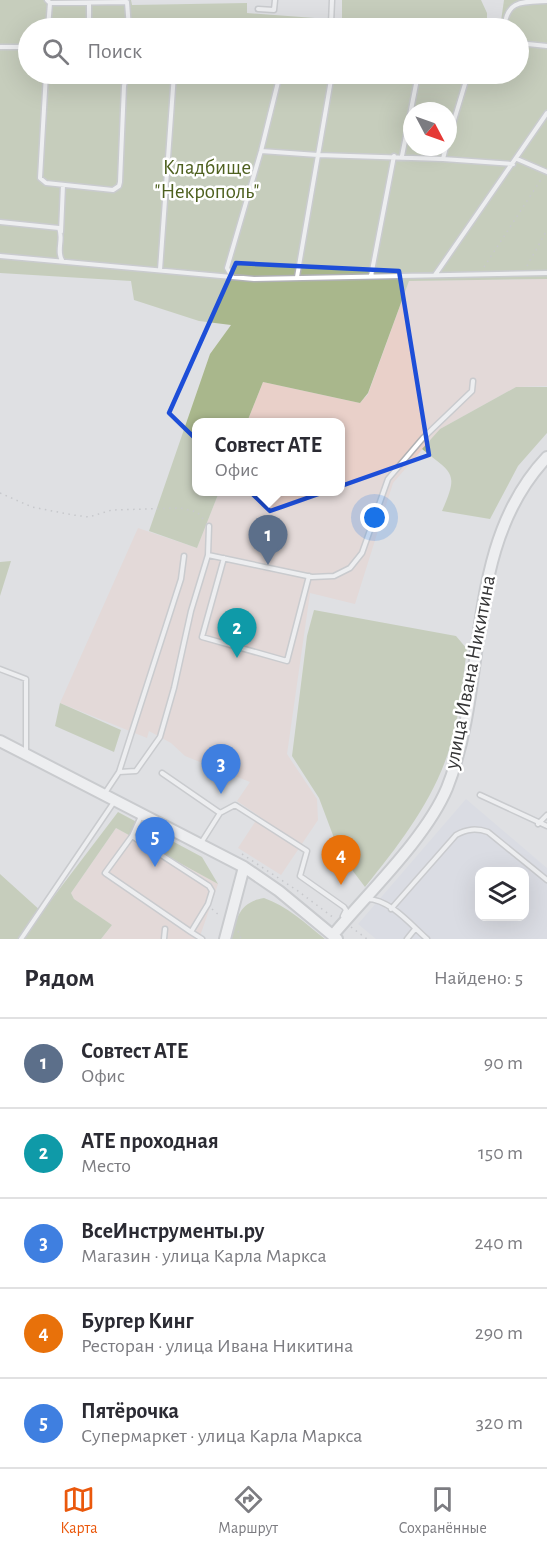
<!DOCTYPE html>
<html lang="ru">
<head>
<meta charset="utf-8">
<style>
	:root { --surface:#fff; --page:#f7f7f7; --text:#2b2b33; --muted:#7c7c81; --line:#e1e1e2; --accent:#ea580c }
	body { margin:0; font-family:"Alegreya Sans",sans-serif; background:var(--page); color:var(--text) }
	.controls { position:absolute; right:18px; bottom:18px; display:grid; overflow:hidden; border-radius:12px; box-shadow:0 6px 24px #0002 }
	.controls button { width:54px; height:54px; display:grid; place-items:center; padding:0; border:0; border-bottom:2px solid var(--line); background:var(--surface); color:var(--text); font:30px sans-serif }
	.compass { position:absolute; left:403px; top:102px; width:54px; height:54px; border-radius:50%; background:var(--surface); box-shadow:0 6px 24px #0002; rotate:131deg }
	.you { position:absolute; left:375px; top:518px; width:21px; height:21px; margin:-15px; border:4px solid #fff; border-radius:50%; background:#1a73e8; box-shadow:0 0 0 9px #1a73e833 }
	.badge { display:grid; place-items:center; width:39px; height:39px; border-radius:50%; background:var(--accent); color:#fff; font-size:20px; font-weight:700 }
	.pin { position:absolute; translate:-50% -50px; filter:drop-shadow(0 2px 3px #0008) }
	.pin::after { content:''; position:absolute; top:32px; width:21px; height:18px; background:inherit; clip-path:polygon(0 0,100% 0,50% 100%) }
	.popup { position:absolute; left:192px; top:418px; width:153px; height:78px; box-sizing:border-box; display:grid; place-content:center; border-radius:12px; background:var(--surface); filter:drop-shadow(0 2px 4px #0005); font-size:20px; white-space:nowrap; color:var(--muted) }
	.popup b { font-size:22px; color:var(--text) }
	.popup::after { content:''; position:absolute; left:50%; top:100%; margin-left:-12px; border:12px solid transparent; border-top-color:var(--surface) }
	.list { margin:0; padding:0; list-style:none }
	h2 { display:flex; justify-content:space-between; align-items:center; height:78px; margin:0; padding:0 24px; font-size:26px }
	h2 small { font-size:20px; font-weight:400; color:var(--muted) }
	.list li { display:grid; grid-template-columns:39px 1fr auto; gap:18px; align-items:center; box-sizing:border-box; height:90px; padding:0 24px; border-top:2px solid var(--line) }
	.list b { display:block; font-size:22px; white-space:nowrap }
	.list p { margin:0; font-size:20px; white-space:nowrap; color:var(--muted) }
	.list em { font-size:20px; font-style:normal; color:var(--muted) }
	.icon { flex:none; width:33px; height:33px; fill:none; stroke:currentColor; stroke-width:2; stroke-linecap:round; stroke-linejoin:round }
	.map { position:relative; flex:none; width:547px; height:939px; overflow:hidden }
	.search { position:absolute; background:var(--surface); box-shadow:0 6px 24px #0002; left:18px; right:18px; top:18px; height:66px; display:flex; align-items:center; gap:15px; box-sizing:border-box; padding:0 21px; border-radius:33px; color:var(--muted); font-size:22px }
	.sheet { height:528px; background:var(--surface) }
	nav { display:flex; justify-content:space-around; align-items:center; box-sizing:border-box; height:84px; border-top:2px solid var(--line); background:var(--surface); font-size:16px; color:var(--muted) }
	nav a { display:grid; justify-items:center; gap:3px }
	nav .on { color:var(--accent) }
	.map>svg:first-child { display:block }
</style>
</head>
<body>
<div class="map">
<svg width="547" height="939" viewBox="0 0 547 939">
	<rect width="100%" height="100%" fill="#dfe0e3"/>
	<!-- built -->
	<path fill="#d6d7e2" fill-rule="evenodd" d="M466,799L547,868V939H376L358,924ZM480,872H524V916H480Z"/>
	<!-- industrial -->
	<path fill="#e9d0c9" d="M547,279V386L516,387L440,429L393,483L355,604L310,593L287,754L317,799L318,820L281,875L238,848L259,816L237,801L250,782L185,756L171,743L149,731L147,738L60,703L138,528L197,548L219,492H340V422H247L263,382L360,403L368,394L409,281Z
		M116,828L218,884L199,939H101L112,925L74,899L71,893Z"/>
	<!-- green -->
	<path fill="#a9b78c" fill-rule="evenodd" d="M0,0H131L132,5L247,3V13L342,20V0H481L487,13V28H28V74H518V28H500L504,0H547V279L409,281L368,393L360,403L263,382L247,422H196V492H219L197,548L149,531L210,354L231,325L199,321L134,300L131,281L0,273ZM412,111H448V147H412Z
		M516,387H547V433L518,466L490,519L442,511C459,472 453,474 422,449L440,429Z
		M11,561L0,596V562Z
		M314,610L456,636L467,649C463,676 461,705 454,732C440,792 403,840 365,887L340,854L319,798L292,756L307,636Z
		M60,703L121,730L114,752L55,726Z
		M118,812L202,857L218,884L116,828L71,893L74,899L112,925L101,939H0V874L42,912Z
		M264,898C287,906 305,923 325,939H230C237,918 239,902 264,898Z"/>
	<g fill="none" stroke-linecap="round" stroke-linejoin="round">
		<defs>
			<path id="lane" d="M47,0L50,3L48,28
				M50,3L127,2L129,28
				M258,9L274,10L275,0
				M331,24L332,0
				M89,28V3
				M292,28L302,23L378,28
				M504,28C507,0 521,2 547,1
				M518,43L547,46
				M0,47H28
				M46,74L40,178L46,183L113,190L119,186L120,182L124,86L127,74
				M237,74L278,81
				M448,140L468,74
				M261,151L318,155L443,159L446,147
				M402,156L418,74
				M443,159L513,164
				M517,159L547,172
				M0,222L59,228C64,238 56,251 62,260
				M61,232L63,185
				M0,256L254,279L547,273
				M160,270L174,74
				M435,275L547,113
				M371,276L394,156
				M232,277L227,268L261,151L280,74
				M297,277L332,74
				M208,555L312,577L334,576L350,568L362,553L388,479L423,438L472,391L473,381
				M224,558L202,637L287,661L309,576
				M0,669L26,679V753
				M119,772L136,771L160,737L174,688L191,611L208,555L209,526
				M162,773L220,813L201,843
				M105,793L119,772L181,579L184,556
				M480,795L547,826
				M220,813L235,805L307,851L300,876L344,907L346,910L343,916
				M142,814L132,836L105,873L191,932
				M538,824L547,815
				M132,836L209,886L212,891L208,904L191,932L202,939
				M367,899C390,899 411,925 427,939
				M391,909L456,835C467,829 476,828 488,832L547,880
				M21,939L114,802
				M164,939L165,929
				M407,939L415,929"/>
			<path id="secondary" d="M0,741L244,867L279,891L337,939
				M333,935C368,893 426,838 447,788C490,680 462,547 547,457
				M225,939L244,867"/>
		</defs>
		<!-- lane casing -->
		<use href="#lane" stroke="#b0b1b4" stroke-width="7"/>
		<!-- secondary casing -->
		<use href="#secondary" stroke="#b0b1b4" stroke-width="14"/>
		<!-- path -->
		<path stroke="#aaaaad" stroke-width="1.5" stroke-dasharray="1.5 4.5" stroke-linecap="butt" d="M527,266L547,230
			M484,267L542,178
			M0,493L32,507L73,515L89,517L112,510L180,508L197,512L205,521
			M242,854L298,891L334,918
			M212,909L220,916
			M351,927L367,939
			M238,931L241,939"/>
		<!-- lane -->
		<use href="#lane" stroke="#fff" stroke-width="4"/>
		<!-- secondary -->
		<use href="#secondary" stroke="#fff" stroke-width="10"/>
	</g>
	<!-- marked area -->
	<path d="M0 0H547V939H0ZM236,263L399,271L429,455L270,511L169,413Z" fill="#dfe0e3" fill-opacity=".55" fill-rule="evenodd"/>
	<path fill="none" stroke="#1d4ed8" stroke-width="4.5" stroke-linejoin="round" d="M236,263L399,271L429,455L270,511L169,413Z"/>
	<g text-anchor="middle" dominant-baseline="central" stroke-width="5" stroke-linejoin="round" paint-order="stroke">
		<!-- park labels -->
		<g font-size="21" fill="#4e601f" stroke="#fff">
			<text x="207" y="167">Кладбище<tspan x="207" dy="24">"Некрополь"</tspan></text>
		</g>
		<!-- street labels -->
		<g font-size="21" fill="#353536" stroke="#fff">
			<text transform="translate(470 672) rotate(-79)">улица Ивана Никитина</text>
		</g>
	</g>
</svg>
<div class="controls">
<button><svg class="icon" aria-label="layers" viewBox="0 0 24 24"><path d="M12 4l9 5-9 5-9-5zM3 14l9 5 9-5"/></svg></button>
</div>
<svg class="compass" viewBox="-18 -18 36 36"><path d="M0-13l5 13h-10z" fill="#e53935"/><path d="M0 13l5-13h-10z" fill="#7c7c81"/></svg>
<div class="you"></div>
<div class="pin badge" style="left:268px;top:565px;background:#5c6f8a">1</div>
<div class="popup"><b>Совтест АТЕ</b>Офис</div>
<div class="pin badge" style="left:237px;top:658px;background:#0f9aa8">2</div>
<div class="pin badge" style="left:221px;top:794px;background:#3f7fe0">3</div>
<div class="pin badge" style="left:341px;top:885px;background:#e8710a">4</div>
<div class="pin badge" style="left:155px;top:867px;background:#3f7fe0">5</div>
<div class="search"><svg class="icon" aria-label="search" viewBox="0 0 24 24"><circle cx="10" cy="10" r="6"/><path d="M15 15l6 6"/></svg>Поиск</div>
</div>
<section class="sheet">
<h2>Рядом<small>Найдено: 5</small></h2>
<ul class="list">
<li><span class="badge" style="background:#5c6f8a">1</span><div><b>Совтест АТЕ</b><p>Офис</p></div><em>90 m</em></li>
<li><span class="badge" style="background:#0f9aa8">2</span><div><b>АТЕ проходная</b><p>Место</p></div><em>150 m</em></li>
<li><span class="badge" style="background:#3f7fe0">3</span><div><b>ВсеИнструменты.ру</b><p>Магазин · улица Карла Маркса</p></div><em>240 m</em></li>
<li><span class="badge" style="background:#e8710a">4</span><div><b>Бургер Кинг</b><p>Ресторан · улица Ивана Никитина</p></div><em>290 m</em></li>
<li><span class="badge" style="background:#3f7fe0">5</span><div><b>Пятёрочка</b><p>Супермаркет · улица Карла Маркса</p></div><em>320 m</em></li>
</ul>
</section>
<nav>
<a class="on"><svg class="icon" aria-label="map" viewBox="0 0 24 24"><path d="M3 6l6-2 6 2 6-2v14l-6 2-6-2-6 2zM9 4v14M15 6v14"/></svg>Карта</a>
<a><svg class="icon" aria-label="directions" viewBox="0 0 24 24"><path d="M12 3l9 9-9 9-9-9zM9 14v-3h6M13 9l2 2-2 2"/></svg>Маршрут</a>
<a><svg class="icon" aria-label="saved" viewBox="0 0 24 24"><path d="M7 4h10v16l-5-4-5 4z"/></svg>Сохранённые</a>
</nav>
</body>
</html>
